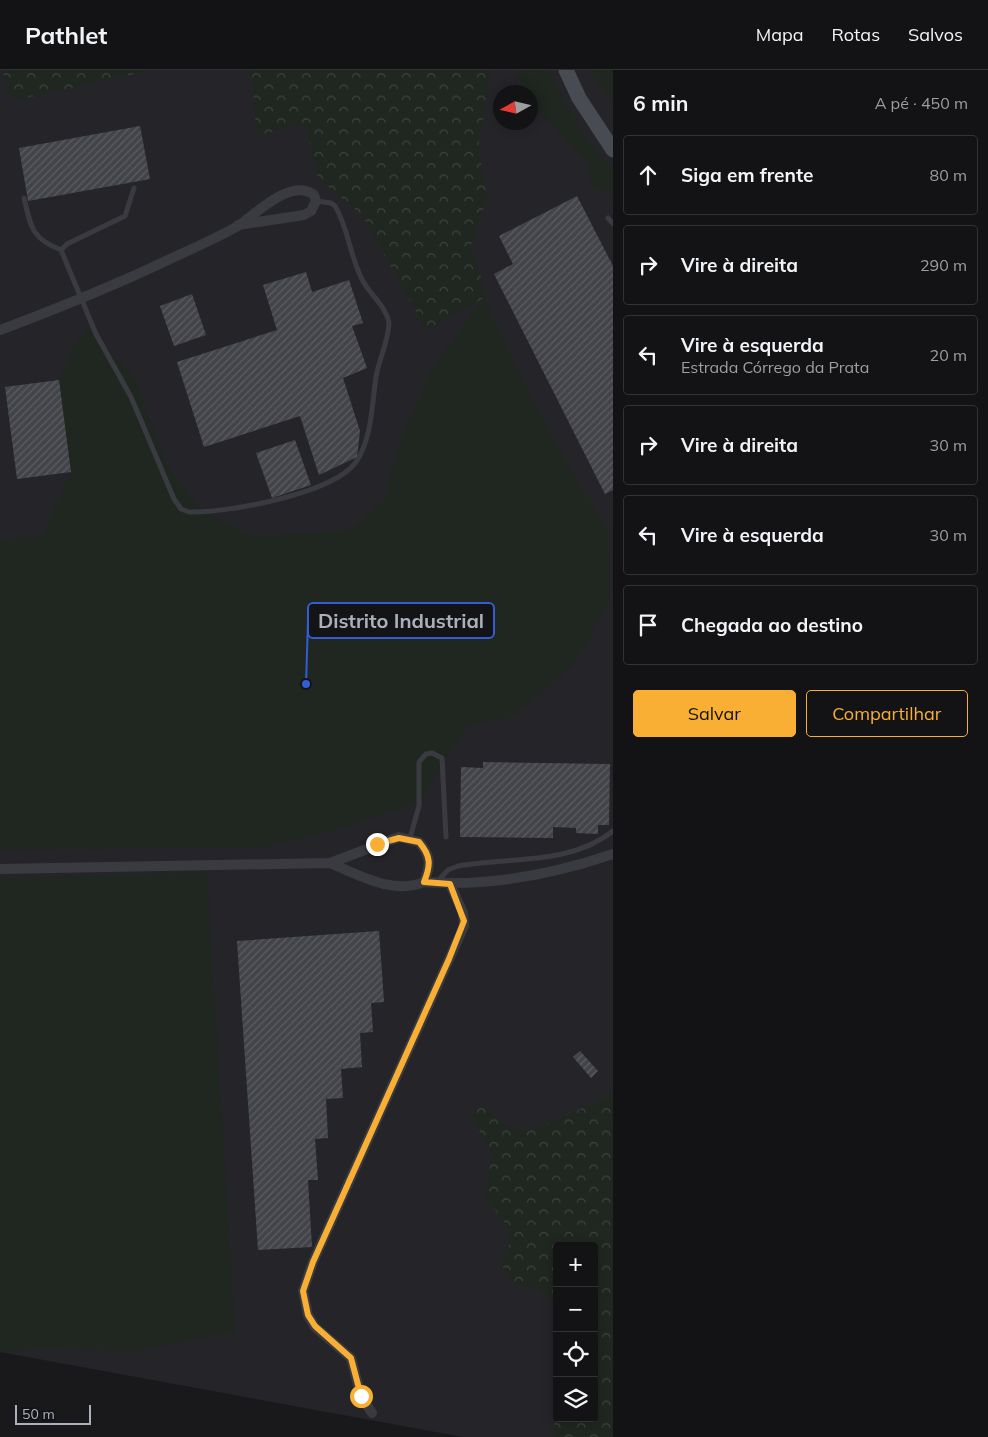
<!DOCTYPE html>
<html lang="pt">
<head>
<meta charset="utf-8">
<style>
	:root { --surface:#131315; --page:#202022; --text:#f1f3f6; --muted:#9d9ea0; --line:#323234; --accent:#f9af34 }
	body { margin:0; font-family:Mulish,sans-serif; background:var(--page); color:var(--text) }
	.controls { position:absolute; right:15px; bottom:15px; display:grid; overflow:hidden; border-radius:5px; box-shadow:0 2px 12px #0003 }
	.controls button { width:45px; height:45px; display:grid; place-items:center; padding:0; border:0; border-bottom:1px solid var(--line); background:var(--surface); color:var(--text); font:25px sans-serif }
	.compass { position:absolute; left:493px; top:15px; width:45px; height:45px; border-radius:50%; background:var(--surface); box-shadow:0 2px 12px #0003; rotate:262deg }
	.scale { position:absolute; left:15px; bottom:12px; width:76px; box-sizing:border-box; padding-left:5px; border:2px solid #abb1bc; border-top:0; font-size:14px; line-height:18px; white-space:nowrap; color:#abb1bc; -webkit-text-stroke:4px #141417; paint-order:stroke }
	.stop { position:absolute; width:15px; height:15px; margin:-11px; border:4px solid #f9af34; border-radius:50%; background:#fff }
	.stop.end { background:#f9af34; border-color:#fff; box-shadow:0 1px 5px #0008 }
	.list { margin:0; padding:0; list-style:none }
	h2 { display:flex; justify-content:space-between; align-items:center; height:65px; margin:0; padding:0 20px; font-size:21px }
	h2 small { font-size:16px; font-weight:400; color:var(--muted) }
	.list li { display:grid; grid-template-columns:32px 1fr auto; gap:15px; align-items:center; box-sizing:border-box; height:80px; margin:0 10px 10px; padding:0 10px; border:1px solid var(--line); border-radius:5px }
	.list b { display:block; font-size:19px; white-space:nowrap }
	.list p { margin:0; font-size:16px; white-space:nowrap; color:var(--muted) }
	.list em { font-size:16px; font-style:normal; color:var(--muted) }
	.actions { display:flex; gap:10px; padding:15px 20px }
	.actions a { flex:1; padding:11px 0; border:1px solid var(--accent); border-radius:5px; text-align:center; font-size:18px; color:var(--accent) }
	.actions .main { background:var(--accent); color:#111 }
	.icon { flex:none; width:28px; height:28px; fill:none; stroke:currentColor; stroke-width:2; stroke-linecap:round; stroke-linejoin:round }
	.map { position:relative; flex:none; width:613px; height:1367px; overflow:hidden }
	header { display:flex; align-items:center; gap:30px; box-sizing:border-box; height:70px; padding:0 25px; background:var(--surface); border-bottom:1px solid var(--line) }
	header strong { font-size:24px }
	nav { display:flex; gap:28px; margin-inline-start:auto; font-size:18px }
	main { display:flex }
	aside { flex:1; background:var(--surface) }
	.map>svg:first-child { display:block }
</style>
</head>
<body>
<header>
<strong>Pathlet</strong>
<nav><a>Mapa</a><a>Rotas</a><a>Salvos</a></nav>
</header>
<main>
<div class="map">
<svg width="613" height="1367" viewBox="0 0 613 1367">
	<defs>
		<pattern id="forest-crowns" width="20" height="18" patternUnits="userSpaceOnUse" patternTransform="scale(1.25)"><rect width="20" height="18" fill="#1f2720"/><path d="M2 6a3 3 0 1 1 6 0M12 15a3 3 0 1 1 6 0" fill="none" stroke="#3d443e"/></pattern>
		<pattern id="building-hatch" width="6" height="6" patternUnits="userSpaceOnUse" patternTransform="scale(1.25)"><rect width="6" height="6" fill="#434449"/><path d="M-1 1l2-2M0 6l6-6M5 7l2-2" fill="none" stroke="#5b5d61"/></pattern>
	</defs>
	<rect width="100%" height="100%" fill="#19191c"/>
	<!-- built -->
	<path fill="#252529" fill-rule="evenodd" d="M0,0H613V1367H463L0,1282ZM500,22H530V52H500ZM557,1176H594V1348H557Z"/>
	<!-- grass -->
	<path fill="#1f2720" d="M516,0H549L582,62L613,101V129L609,123L591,117L588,94L536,40L531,29L530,22H527Z
		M591,0H613V33L597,12Z
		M484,227L523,311L574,406L609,460L610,530L574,594L514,646L465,657L420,732L340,759L264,777L0,780V469L42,467L71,402L59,310L76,274L87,259L135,307L165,393L203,442L256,467L350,460L384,431L404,362L431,301Z
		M207,803L235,1261L138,1281L41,1279L0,1282V808Z"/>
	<!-- forest -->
	<path fill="url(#forest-crowns)" d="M2,0H152L12,31Z
		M251,0H491L478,78L488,126L471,175L487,226L423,262L420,249L362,145L318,108L305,53L257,66Z
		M613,1022V1367H553L557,1332V1348H594V1176H557V1238L547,1227L534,1218L519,1217L508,1207L501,1193C520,1163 504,1151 485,1128L492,1084L471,1046L480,1035L493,1042L503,1053L517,1060H531L604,1029Z"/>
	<!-- building -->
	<path fill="url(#building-hatch)" d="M140,56L150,109L28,131L19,78Z
		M577,126L613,196V420L605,424L494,204L513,194L499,166Z
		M306,202L312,222L349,210L363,253L352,256L367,298L343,308L360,361L357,387L319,405L300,346L204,377L177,292L277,260L263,215Z
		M192,224L206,265L174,276L160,236Z
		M59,310L71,402L17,409L5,317Z
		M295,370L311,415L272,428L256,383Z
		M483,692L610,694L609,755H598V764L576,763V758L553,757V768L460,767L461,697L483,698Z
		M379,861L384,932L371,933L373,962L360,963L362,997L341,999L343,1028L326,1029L328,1068L315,1069L318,1110H308L312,1177L258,1180L237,871Z
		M580,981L598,1001L591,1008L573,987Z"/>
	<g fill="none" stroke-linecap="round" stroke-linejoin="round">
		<!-- lane -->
		<path stroke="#3a3b41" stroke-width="5" d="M134,118L125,146L67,174L61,180L96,264L131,327L174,429L181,439L189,442C227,443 333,424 356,392C372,369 372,333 376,307C379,289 389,270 389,252C385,236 372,226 364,213C350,189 349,159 335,136L331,133L316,131
			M24,128C31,157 31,168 61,180
			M608,148L613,154
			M410,768L419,736V692L426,684L432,683L442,688L446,767
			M437,812L448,800L458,796C509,787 571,795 613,761"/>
		<!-- street -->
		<path stroke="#3a3b41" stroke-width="10" d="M0,260C59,238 116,215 172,188C194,178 217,168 238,156C255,145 291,107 314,125L316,131L311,141L304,145L238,155
			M0,799L330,793L399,767L419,772C431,786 431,795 424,812C393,825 359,805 330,793
			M424,812C489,817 551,805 613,784
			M372,1343L361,1326L351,1288L315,1257L308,1245L303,1221L313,1192L464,856L463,843L450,814"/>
		<!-- secondary -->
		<path stroke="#484b51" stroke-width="15" d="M566,0L579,28L613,80"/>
	</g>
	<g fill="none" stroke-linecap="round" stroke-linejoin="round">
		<!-- route -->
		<path stroke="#f9af34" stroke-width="6" d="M361,1326L351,1288L315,1256L308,1245L303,1221L313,1192L449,889L464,851L450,814L424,812C431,795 431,786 419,772L399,768L377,774"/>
	</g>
	<!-- callouts -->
	<path fill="none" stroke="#325dd4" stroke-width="2" d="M306 614L308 551"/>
	<circle fill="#325dd4" stroke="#141417" stroke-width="2" cx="306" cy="614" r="5"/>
	<rect fill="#141417" stroke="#325dd4" stroke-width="2" x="308" y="533" width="186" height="35" rx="5"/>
	<g font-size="20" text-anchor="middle" font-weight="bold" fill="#abb1bc">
		<text x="401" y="558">Distrito Industrial</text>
	</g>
</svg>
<div class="controls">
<button>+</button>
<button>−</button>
<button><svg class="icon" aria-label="locate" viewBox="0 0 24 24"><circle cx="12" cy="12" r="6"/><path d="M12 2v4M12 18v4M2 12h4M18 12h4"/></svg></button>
<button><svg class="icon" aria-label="layers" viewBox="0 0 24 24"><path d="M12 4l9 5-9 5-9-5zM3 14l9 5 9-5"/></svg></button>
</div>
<svg class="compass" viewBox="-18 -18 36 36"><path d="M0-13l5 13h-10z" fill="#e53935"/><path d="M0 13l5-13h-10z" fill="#9d9ea0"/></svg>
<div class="scale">50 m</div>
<div class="stop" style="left:361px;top:1326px"></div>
<div class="stop end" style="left:377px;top:774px"></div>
</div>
<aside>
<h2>6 min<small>A pé · 450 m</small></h2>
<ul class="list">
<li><svg class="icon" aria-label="ahead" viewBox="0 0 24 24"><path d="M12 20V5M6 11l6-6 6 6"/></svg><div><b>Siga em frente</b></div><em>80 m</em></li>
<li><svg class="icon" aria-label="right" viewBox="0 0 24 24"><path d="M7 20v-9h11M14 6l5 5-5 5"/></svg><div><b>Vire à direita</b></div><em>290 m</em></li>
<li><svg class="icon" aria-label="left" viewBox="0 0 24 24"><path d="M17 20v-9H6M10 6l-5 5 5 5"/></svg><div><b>Vire à esquerda</b><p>Estrada Córrego da Prata</p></div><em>20 m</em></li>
<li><svg class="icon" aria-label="right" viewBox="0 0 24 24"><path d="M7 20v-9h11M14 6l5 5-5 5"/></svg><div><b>Vire à direita</b></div><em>30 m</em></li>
<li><svg class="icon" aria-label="left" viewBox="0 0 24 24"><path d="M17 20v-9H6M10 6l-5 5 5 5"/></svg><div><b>Vire à esquerda</b></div><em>30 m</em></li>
<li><svg class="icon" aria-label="arrive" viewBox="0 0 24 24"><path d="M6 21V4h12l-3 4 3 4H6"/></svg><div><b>Chegada ao destino</b></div></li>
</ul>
<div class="actions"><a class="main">Salvar</a><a>Compartilhar</a></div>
</aside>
</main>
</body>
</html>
